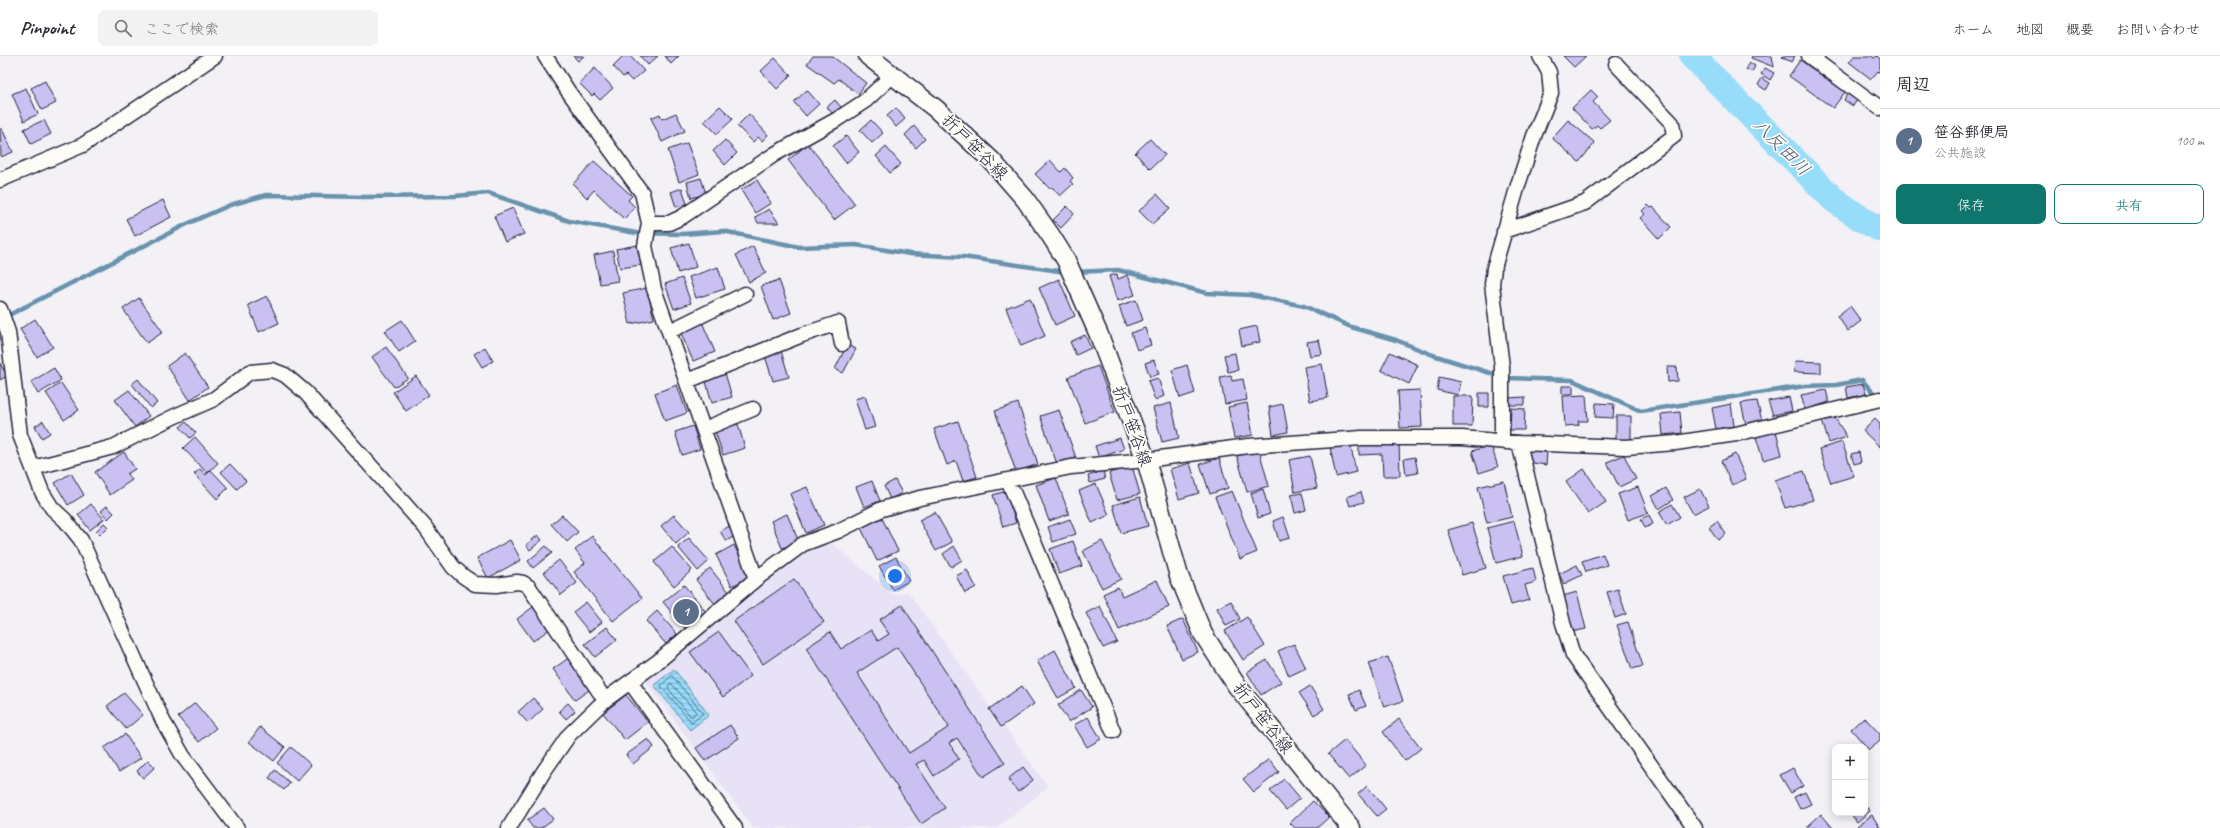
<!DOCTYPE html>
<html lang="ja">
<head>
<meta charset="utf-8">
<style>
	:root { --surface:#fff; --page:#f2f2f3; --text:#2b2b33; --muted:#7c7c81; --line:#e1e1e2; --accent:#0f766e }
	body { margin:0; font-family:Caveat,"Klee One",sans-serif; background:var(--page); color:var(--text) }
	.controls { position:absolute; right:12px; bottom:12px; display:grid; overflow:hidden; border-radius:8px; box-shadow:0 2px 10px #0003 }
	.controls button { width:36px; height:36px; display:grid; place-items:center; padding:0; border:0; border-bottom:1px solid var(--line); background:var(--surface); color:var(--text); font:20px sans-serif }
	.you { position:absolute; left:895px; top:520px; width:14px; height:14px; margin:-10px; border:3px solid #fff; border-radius:50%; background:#1a73e8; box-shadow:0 0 0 6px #1a73e833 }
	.badge { display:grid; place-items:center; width:26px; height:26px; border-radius:50%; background:var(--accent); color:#fff; font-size:13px; font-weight:700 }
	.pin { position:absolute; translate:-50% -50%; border:2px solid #fff; box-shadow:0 1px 4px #0006 }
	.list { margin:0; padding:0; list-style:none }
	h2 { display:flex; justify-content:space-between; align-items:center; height:52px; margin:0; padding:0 16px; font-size:17px }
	h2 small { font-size:13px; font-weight:400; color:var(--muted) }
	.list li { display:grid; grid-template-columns:26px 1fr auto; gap:12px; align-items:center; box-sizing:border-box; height:64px; padding:0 16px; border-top:1px solid var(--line) }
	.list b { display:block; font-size:15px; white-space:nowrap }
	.list p { margin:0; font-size:13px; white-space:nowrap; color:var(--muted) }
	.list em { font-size:13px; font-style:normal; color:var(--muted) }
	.actions { display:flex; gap:8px; padding:12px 16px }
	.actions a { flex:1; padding:9px 0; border:1px solid var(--accent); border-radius:8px; text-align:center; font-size:14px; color:var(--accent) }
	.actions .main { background:var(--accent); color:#fff }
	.icon { flex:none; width:22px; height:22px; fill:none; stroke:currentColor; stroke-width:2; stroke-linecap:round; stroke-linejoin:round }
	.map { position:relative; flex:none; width:1880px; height:772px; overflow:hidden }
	header { display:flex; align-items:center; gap:24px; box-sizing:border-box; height:56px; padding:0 20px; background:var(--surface); border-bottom:1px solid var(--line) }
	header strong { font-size:19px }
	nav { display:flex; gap:22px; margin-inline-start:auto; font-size:14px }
	.search { width:280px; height:36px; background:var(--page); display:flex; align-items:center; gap:10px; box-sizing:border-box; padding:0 14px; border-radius:8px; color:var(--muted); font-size:15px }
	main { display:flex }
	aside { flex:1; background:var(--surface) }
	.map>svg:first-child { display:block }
</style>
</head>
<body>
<header>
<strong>Pinpoint</strong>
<div class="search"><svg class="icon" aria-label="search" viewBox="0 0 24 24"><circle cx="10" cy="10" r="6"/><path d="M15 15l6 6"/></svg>ここで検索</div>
<nav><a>ホーム</a><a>地図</a><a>概要</a><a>お問い合わせ</a></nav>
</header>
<main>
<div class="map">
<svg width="1880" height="772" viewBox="0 0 1880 772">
	<defs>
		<pattern id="water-rules" width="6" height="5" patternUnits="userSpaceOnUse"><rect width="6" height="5" fill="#97dcf9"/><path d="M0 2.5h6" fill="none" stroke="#82bcd6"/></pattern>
	</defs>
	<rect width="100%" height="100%" fill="#f3f0f6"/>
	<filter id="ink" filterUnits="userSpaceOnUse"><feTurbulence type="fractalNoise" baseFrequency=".025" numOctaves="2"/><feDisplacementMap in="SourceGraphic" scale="8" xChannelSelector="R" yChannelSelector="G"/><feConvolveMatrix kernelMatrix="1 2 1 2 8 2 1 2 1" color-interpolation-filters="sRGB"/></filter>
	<g filter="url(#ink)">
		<!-- built -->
		<path fill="#e7e2f5" d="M828,484L894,539L908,536L1048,731L996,772H753L645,624L703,578L789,502Z"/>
		<!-- water -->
		<path fill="url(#water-rules)" stroke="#6892ad" d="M674,613L709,659L690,674L654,629Z"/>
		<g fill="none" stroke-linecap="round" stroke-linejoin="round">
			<!-- shore -->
			<path stroke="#516c87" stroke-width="1" d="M672,620L703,657L692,667L661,630Z
				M671,627L696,656L693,660H690L668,632Z"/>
			<!-- stream -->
			<path stroke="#6892ad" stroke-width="4.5" d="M1075,216L1118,214L1207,237L1250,239L1304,250L1351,271L1396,284L1433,299L1506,322L1572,324L1641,355L1805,330L1836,329L1862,324L1878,342
				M5,261L187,168L230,149L266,139L365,141L455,140L488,137L569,165L636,177L683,178L723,175L799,191L856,189L910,198L963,201L1066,216"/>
			<!-- river -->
			<path stroke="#97dcf9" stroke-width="26" d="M1692,0L1833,143L1863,164L1880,173"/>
		</g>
		<!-- building -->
		<path fill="#cbc0f2" stroke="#22223b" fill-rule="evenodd" d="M573,0H584L578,5Z
			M623,0H630L644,15L632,25L626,19L623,21L613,10Z
			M640,0H658L648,9Z
			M665,0H679L671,8Z
			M813,0H832L866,27L858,38L839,23L834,27L807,8Z
			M1563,0H1586L1574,11Z
			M1752,0H1772L1774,11L1751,2Z
			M1783,0H1795L1791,6L1782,1Z
			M1854,0H1871L1874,2L1877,0L1880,3V17L1878,15L1871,23L1849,6Z
			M775,2L791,19L777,33L761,15Z
			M1800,4L1845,36L1833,52L1789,20Z
			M1750,7L1755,10L1752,16L1746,13Z
			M595,12L613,32L600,44L594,38L592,40L579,27Z
			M1765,12L1774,17L1770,24L1761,18Z
			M1762,22L1770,27L1766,34L1758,29Z
			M45,25L56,47L42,54L31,32Z
			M26,32L38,58L24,65L12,38Z
			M807,34L819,48L806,60L794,46Z
			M1591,34L1598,41L1593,46L1610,64L1600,72L1597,69L1592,73L1572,52Z
			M1847,38L1857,44L1853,50L1844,44Z
			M835,44L841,51L833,58L827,51Z
			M720,50L733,63L717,78L704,65Z
			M896,52L905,63L896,71L887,60Z
			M676,57L685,75L662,86L651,62L660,58L662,63Z
			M749,58L768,79L762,85L758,81L753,86L737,70Z
			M44,64L51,78L31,88L24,73Z
			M871,64L883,77L872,87L860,74Z
			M1568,64L1595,87L1579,106L1552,82Z
			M914,70L925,83L916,92L905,79Z
			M0,73H2L13,96L1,101Z
			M846,80L859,96L846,107L833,90Z
			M1150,83L1165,99L1150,113L1135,97Z
			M725,84L737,97L725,109L713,95Z
			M687,87L699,118L679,126L668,94Z
			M808,88L855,148L834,164L788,104Z
			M886,91L901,108L890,117L876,100Z
			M1050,104L1061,116L1065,112L1073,122L1070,125L1073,128L1060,140L1052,131L1050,133L1035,118Z
			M594,105L632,140L628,144L635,151L624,163L594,134L587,142L573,128Z
			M701,122L706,138L691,142L687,126Z
			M757,124L771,147L755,157L741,134Z
			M682,132L687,148L676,151L671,136Z
			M1157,138L1170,152L1152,168L1139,155Z
			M163,144L171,161L135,180L126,163Z
			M1648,149L1651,152L1653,151L1671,171L1659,183L1640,162L1645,158L1642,155Z
			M1067,150L1074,158L1061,172L1053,164Z
			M513,152L524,178L505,186L494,160Z
			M769,153L779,167H758L755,161Z
			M689,187L696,211L678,217L671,192Z
			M637,189L641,209L620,212L616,193Z
			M753,190L766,217L749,226L736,199Z
			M613,195L618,225L600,228L594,199Z
			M718,211L725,233L696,242L689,221Z
			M1117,218L1118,223L1128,219L1135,239L1117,245L1109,220Z
			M682,222L691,247L674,253L665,228Z
			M1059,223L1075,260L1055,269L1039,232Z
			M779,224L791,257L773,264L761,230Z
			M647,232L654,263L630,268L623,237Z
			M267,240L279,267L259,276L248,249Z
			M139,242L163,276L147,287L123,253Z
			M1030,242L1045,280L1021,290L1006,252Z
			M1136,244L1143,264L1126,270L1119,250Z
			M1850,250L1861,265L1848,275L1837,260Z
			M35,263L53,291L37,301L20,273Z
			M402,264L415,285L399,296L385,275Z
			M702,266L715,296L693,305L680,275Z
			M1257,270L1260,286L1242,290L1239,274Z
			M1145,272L1151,289L1137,294L1131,277Z
			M1085,279L1091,292L1076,299L1070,286Z
			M1319,284L1322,298L1310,300L1307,286Z
			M847,289L856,293L843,317L835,313Z
			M386,291L408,322L394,331L372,301Z
			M485,291L493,305L482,311L474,298Z
			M781,295L789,321L773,325L765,300Z
			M1390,296L1418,309L1409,328L1381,314Z
			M185,297L208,331L190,344L167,310Z
			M1235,297L1238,314L1228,316L1224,299Z
			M1154,304L1159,318L1150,321L1145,307Z
			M1795,305L1821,306V317L1794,316Z
			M0,307L7,320L0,324Z
			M1322,308L1328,342L1310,345L1304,311Z
			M1187,309L1195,337L1180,342L1172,314Z
			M1098,310L1115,356L1085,367L1068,321Z
			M1667,311H1677L1678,325L1668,326Z
			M54,312L61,324L38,338L31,326Z
			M725,317L732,341L712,347L705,322Z
			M1231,319L1232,325L1243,323L1247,344L1225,348L1220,321Z
			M416,320L429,339L406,355L393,336Z
			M1439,321L1461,326L1458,339L1437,334Z
			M1158,322L1164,340L1155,344L1148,325Z
			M138,323L157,347L151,352L132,328Z
			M61,327L79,354L64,364L46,337Z
			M1863,328L1866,338L1848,342L1846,331Z
			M677,329L687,357L665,365L655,337Z
			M1562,330H1573V338H1562Z
			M129,334L149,360L135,371L115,344Z
			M1420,334L1422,371L1400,372L1398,335Z
			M1826,334L1829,346L1805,354L1801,339Z
			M1479,337H1489V351H1479Z
			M1586,339L1588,365H1578L1579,369L1565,370L1563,340Z
			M865,340L875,371L865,374L855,343Z
			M1453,340H1473L1472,370H1453Z
			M1525,341V349H1508L1507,342Z
			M1789,341L1792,355L1773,359L1768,345Z
			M1757,345L1762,365L1746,369L1741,347Z
			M1018,347L1038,408L1016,416L995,355Z
			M1171,347L1179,382L1162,386L1153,352Z
			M1247,347L1253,379L1234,382L1228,351Z
			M1596,347L1614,348L1613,362L1595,361Z
			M1283,348L1288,376L1273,379L1269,351Z
			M1731,348L1734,370L1716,373L1712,352Z
			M1511,352L1525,353L1524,374H1510Z
			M1059,354L1076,402L1057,408L1040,360Z
			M1680,356L1682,377L1663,379L1661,358Z
			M1616,360H1631V384H1616Z
			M1835,362L1847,381L1829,387L1822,365Z
			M1875,363L1880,368V391L1863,375Z
			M43,365L50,377L42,382L35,370Z
			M958,365L977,421L963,425L956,405L947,409L934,373Z
			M186,366L196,377L190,382L180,371Z
			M738,368L745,392L723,399L715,375Z
			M693,370L700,393L682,399L675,376Z
			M1776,375L1782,399L1763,404L1756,381Z
			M195,381L218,407L207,417L183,392Z
			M1120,382L1124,393L1099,402L1095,390Z
			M1399,385L1400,420H1383L1382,398L1359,399V386Z
			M1350,386L1356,416L1336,421L1330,391Z
			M1842,386L1854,420L1831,427L1819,393Z
			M1491,389L1498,411L1479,417L1472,395Z
			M1259,394L1269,430L1247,436L1237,400Z
			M1529,394L1547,396L1546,409L1527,406Z
			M124,396L135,413L127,418L132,424L110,439L95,416Z
			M1859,396L1861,406L1854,408L1851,398Z
			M1735,398L1746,423L1732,429L1721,405Z
			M1624,399L1636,423L1619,431L1607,406Z
			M1310,400L1317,432L1295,436L1289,404Z
			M1415,401L1418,417L1406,419L1404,403Z
			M1219,402L1228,432L1210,438L1200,408Z
			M1190,407L1199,437L1179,443L1170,413Z
			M230,408L246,425L237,433L221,416Z
			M1132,410L1140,438L1117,444L1109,417Z
			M200,413L206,419L211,414L228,432L217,443L194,418Z
			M1584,413L1606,446L1588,458L1566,426Z
			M1103,415L1105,423L1090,427L1088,420Z
			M1804,415L1813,444L1785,452L1775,424Z
			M71,417L84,439L68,449L55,427Z
			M1056,422L1069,458L1049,465L1036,429Z
			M895,424L902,437L890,443L884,430Z
			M872,425L880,445L864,451L856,431Z
			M1504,425L1512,461L1487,467L1478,431Z
			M1096,428L1109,459L1092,467L1079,435Z
			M807,431L824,469L806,477L790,438Z
			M1638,431L1648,457L1628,464L1618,438Z
			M1666,432L1673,444L1659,453L1652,440Z
			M1263,433L1270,458L1258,462L1251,437Z
			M1700,433L1709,450L1693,458L1684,441Z
			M1006,435L1016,467L1003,471L993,439Z
			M1232,435L1257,496L1240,503L1215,441Z
			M1361,436L1364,446L1350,450L1347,441Z
			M1302,437L1306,454L1295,457L1291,439Z
			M1140,441L1148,470L1121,477L1113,449Z
			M91,448L104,463L90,474L78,459Z
			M1672,448L1680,461L1667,469L1659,456Z
			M107,450L114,457L108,463L101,455Z
			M935,456L952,486L936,495L919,464Z
			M787,458L799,486L782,492L771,465Z
			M562,459L578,476L567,486L551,468Z
			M674,459L689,476L676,488L661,470Z
			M1649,459L1653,468L1645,472L1641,463Z
			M1283,461L1290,482L1279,485L1273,465Z
			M882,462L898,495L877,505L861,472Z
			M1070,463L1076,478L1053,486L1048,471Z
			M1514,465L1523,500L1496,507L1487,472Z
			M1717,465L1726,478L1718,484L1709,471Z
			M104,467L108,471L100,479L96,475Z
			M1472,467L1486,512L1462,519L1448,474Z
			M730,470L735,480L726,485L720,475Z
			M538,479L542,484L530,494L526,489Z
			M592,480L642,542L613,565L574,516L585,507L575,494Z
			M689,482L709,505L698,515L678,491Z
			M510,484L521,504L488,522L477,502Z
			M1073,485L1082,510L1059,518L1050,493Z
			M1102,485L1121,523L1102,532L1083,495Z
			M734,489L750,521L732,530L716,499Z
			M546,490L552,497L533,512L528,505Z
			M954,490L962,504L951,511L943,498Z
			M672,491L692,514L674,530L654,506Z
			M1603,498L1607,509L1586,516L1582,505Z
			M896,501L909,525L893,534L879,510Z
			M559,504L577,527L561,539L544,516Z
			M1577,509L1582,519L1564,528L1559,518Z
			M710,512L729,536L715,548L696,524Z
			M1533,512L1536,526L1525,529L1529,544L1511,549L1503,520Z
			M967,514L976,531L965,537L956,520Z
			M794,523L824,566L763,608L734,565Z
			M1157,524L1169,551L1119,574L1103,538L1118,531L1122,540Z
			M684,529L706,556L686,573L663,546Z
			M1618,533L1626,558L1615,562L1607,536Z
			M1577,536L1586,573L1571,576L1563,540Z
			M1231,545L1240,563L1226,570L1217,552Z
			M586,546L602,566L589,576L573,556Z
			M902,549L1005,707L983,721L957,682L949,687L959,703L934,720L924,704L916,708L945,752L921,768L806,592L830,576L841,593L871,574L878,585L889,578L879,564ZM897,591L949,671L909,697L857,617Z
			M1100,550L1117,586L1103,592L1086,557Z
			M533,551L550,573L533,585L517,563Z
			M657,555L677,578L666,588L646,565Z
			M1247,561L1265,590L1243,604L1225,575Z
			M1183,563L1198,596L1182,603L1167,570Z
			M1628,566L1643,610L1632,613L1617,569Z
			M607,571L617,584L595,601L585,588Z
			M719,576L751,620L723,641L690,596Z
			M1294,588L1306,612L1289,620L1278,595Z
			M1055,594L1076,632L1058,642L1037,605Z
			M570,601L592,632L575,644L553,613Z
			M1388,601L1403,645L1384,651L1369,607Z
			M1267,604L1281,626L1261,639L1247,616Z
			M1022,630L1034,648L1001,671L989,653Z
			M1310,630L1324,653L1314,659L1299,637Z
			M1081,634L1092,651L1069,666L1058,649Z
			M1359,634L1366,650L1356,654L1349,638Z
			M124,637L143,659L126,673L107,650Z
			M626,639L648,666L625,684L603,657Z
			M533,642L543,653L528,667L518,656Z
			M195,647L216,672L199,686L178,661Z
			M568,647L575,655L566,663L559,655Z
			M1088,661L1101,683L1087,691L1074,669Z
			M1864,661L1880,678V685L1869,694L1851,673Z
			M1399,663L1421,692L1405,705L1383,676Z
			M730,669L739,682L705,705L696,692Z
			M260,671L285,691L274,705L249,686Z
			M125,678L141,702L119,716L104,692Z
			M648,683L654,691L633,708L626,699Z
			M1345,684L1366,709L1349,723L1328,698Z
			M291,691L311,709L297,725L277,707Z
			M1269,703L1279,716L1254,736L1243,723Z
			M148,704L155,711L143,722L137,715Z
			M1023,711L1033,724L1018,736L1008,723Z
			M1793,712L1803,730L1791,737L1780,719Z
			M275,714L290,727L284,734L269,722Z
			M1284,723L1300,742L1286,754L1270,735Z
			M1367,730L1386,753L1377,760L1358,738Z
			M1805,736L1811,748L1800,753L1794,741Z
			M1313,745L1329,761L1317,772H1295L1290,767Z
			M1865,749L1870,755L1857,766L1850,757H1865Z
			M544,752L553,763L541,772H533L527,764Z
			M1821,758L1833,772H1808L1807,771Z
			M1872,759L1880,772H1858L1857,770Z"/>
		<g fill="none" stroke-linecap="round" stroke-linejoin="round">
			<defs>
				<path id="minor" d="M545,0L568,35L642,137L649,167L645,190L654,233L756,523
					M1809,0L1880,52
					M0,124L83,89L215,0
					M649,167H669L682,161L775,98L836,64L865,45L893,19
					M1504,175L1585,147L1674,80L1672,67L1616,8
					M0,253L8,276L20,379L42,436L52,452L65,464L81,484L163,665L183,700L237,772
					M670,275L745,238
					M687,325L802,279L838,267L842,288
					M704,373L753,353
					M1502,385V311L1492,228L1494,212L1518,129L1534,80L1551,37L1549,16L1540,0
					M1519,387L1563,567L1573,599L1695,772
					M33,412L113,391L173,361L214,343L250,316L272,314L285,319L305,336L425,471L453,511L463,520L475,528L496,529L517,526L523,527L529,531L605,644
					M1008,424L1113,675
					M630,626L735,772
					M509,772L544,715L569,679L605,644L656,607L756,523L803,488L838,475L882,453L920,442L1071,411L1146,404L1248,390L1362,382H1462L1519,387L1626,391L1675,387L1736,378L1880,343"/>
				<path id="major" d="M868,0L936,53L991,104L1025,143L1051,180L1066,204L1099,279L1146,404L1179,520L1203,578L1237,630L1351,772"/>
			</defs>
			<!-- minor casing -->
			<use href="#minor" stroke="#22223b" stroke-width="17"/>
			<!-- major casing -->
			<use href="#major" stroke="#22223b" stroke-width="21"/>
			<!-- minor -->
			<use href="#minor" stroke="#fdfcf7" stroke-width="14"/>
			<!-- major -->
			<use href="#major" stroke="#fdfcf7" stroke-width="18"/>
		</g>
	</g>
	<g text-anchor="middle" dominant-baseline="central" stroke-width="3.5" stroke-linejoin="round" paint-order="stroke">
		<!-- street labels -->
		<g font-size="17" fill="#22223b" stroke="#fdfcf7">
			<text transform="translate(975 91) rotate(45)">折戸笹谷線</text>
			<text transform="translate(1132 370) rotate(70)">折戸笹谷線</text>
			<text transform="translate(1263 662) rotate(52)">折戸笹谷線</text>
		</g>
		<!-- water labels -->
		<g font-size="18" font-style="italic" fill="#455a74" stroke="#fdfcf7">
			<text transform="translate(1782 91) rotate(45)">八反田川</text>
		</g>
	</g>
</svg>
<div class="controls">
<button>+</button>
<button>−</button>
</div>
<div class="you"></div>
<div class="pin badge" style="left:686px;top:556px;background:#5c6f8a">1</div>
</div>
<aside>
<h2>周辺<small></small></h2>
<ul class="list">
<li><span class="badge" style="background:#5c6f8a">1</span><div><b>笹谷郵便局</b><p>公共施設</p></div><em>100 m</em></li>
</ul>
<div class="actions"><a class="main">保存</a><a>共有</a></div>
</aside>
</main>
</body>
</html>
